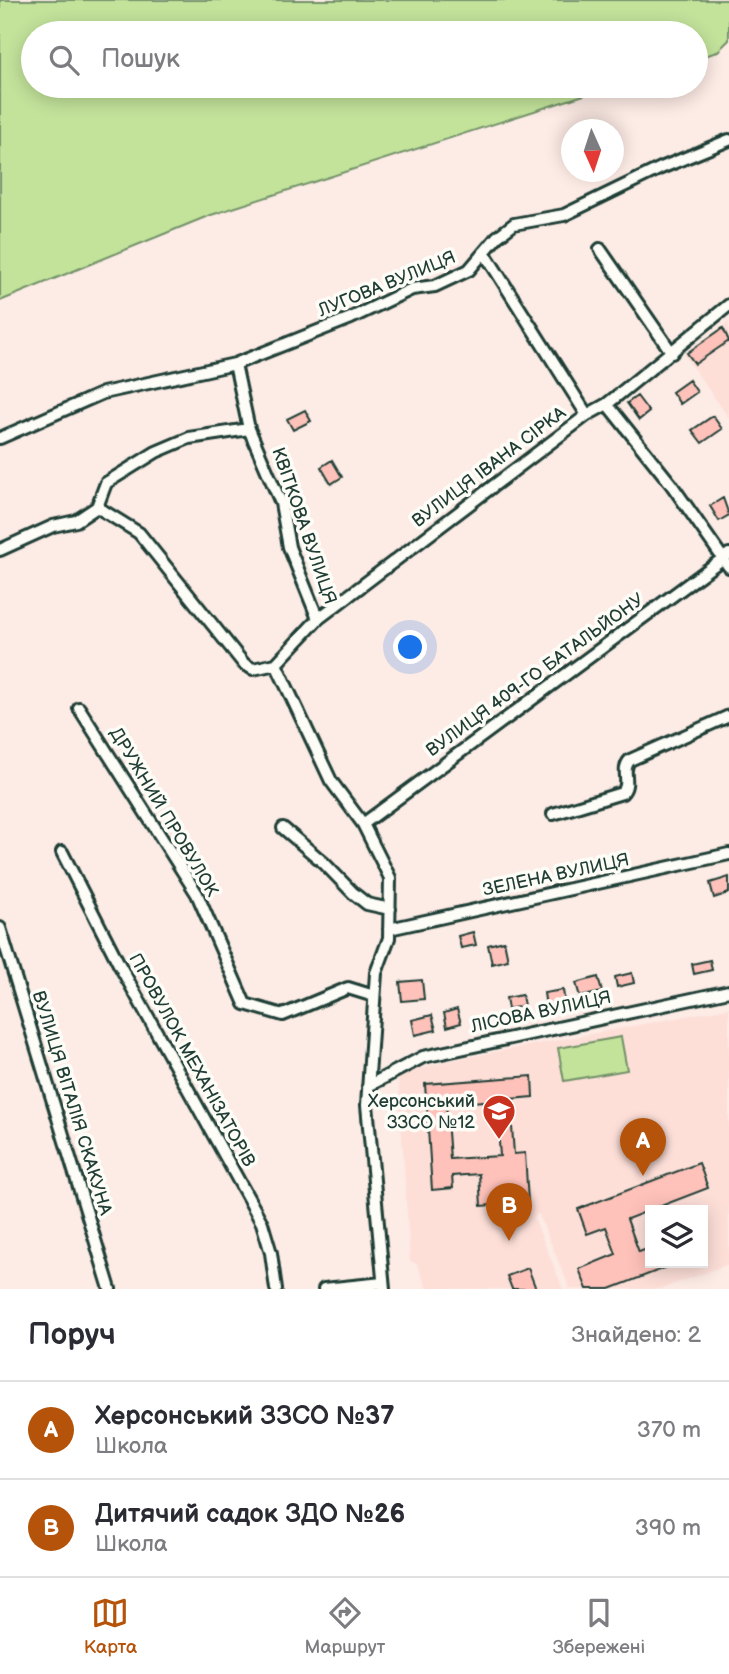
<!DOCTYPE html>
<html lang="uk">
<head>
<meta charset="utf-8">
<style>
	:root { --surface:#fff; --page:#f2f2f3; --text:#2b2b33; --muted:#7c7c81; --line:#e1e1e2; --accent:#b45309 }
	body { margin:0; font-family:"Balsamiq Sans",sans-serif; background:var(--page); color:var(--text) }
	.controls { position:absolute; right:21px; bottom:21px; display:grid; overflow:hidden; border-radius:0px; box-shadow:0 4px 18px #0003 }
	.controls button { width:63px; height:63px; display:grid; place-items:center; padding:0; border:0; border-bottom:2px solid var(--line); background:var(--surface); color:var(--text); font:35px sans-serif }
	.compass { position:absolute; left:561px; top:119px; width:63px; height:63px; border-radius:50%; background:var(--surface); box-shadow:0 4px 18px #0003; rotate:177deg }
	.you { position:absolute; left:411px; top:648px; width:24px; height:24px; margin:-18px; border:5px solid #fff; border-radius:50%; background:#1a73e8; box-shadow:0 0 0 10px #1a73e833 }
	.badge { display:grid; place-items:center; width:46px; height:46px; border-radius:50%; background:var(--accent); color:#fff; font-size:23px; font-weight:700 }
	.pin { position:absolute; translate:-50% -58px; filter:drop-shadow(0 2px 4px #0008) }
	.pin::after { content:''; position:absolute; top:37px; width:24px; height:21px; background:inherit; clip-path:polygon(0 0,100% 0,50% 100%) }
	.list { margin:0; padding:0; list-style:none }
	h2 { display:flex; justify-content:space-between; align-items:center; height:91px; margin:0; padding:0 28px; font-size:30px }
	h2 small { font-size:23px; font-weight:400; color:var(--muted) }
	.list li { display:grid; grid-template-columns:46px 1fr auto; gap:21px; align-items:center; box-sizing:border-box; height:98px; padding:0 28px; border-top:2px solid var(--line) }
	.list b { display:block; font-size:26px; white-space:nowrap }
	.list p { margin:0; font-size:23px; white-space:nowrap; color:var(--muted) }
	.list em { font-size:23px; font-style:normal; color:var(--muted) }
	.icon { flex:none; width:38px; height:38px; fill:none; stroke:currentColor; stroke-width:2; stroke-linecap:round; stroke-linejoin:round }
	.map { position:relative; flex:none; width:729px; height:1289px; overflow:hidden }
	.search { position:absolute; background:var(--surface); box-shadow:0 4px 18px #0003; left:21px; right:21px; top:21px; height:77px; display:flex; align-items:center; gap:18px; box-sizing:border-box; padding:0 24px; border-radius:38px; color:var(--muted); font-size:26px }
	.sheet { height:287px; background:var(--surface) }
	nav { display:flex; justify-content:space-around; align-items:center; box-sizing:border-box; height:98px; border-top:2px solid var(--line); background:var(--surface); font-size:19px; color:var(--muted) }
	nav a { display:grid; justify-items:center; gap:4px }
	nav .on { color:var(--accent) }
	.map>svg:first-child { display:block }
</style>
</head>
<body>
<div class="map">
<svg width="729" height="1289" viewBox="0 0 729 1289">
	<rect width="100%" height="100%" fill="#fdebe5"/>
	<filter id="ink" filterUnits="userSpaceOnUse"><feTurbulence type="fractalNoise" baseFrequency=".0143" numOctaves="2"/><feDisplacementMap in="SourceGraphic" scale="14" xChannelSelector="R" yChannelSelector="G"/><feConvolveMatrix kernelMatrix="1 2 1 2 8 2 1 2 1" color-interpolation-filters="sRGB"/></filter>
	<g filter="url(#ink)">
		<!-- built -->
		<path fill="#fddfd8" fill-rule="evenodd" d="M729,322V418L684,355Z
			M729,1008V1264L660,1289H570L538,1213L534,1218L563,1289H427L417,1264L410,1261L398,1074L452,1060ZM650,1210H703V1263H650Z"/>
		<!-- green -->
		<path fill="#c3e39b" stroke="#719068" stroke-width="2" d="M0,0H729V40L717,52L696,59V33H33V86H612L208,216L0,301Z
			M621,1037L627,1070L564,1081L558,1048Z"/>
		<!-- building -->
		<path fill="#fec2ba" stroke="#1f3d34" stroke-width="2" fill-rule="evenodd" d="M723,328L729,341L695,364L687,353Z
			M689,380L697,392L680,404L672,392Z
			M637,396L649,412L639,420L627,403Z
			M305,410L311,421L293,430L287,419Z
			M713,416L722,429L702,443L692,430Z
			M332,460L342,477L331,484L321,467Z
			M723,498L729,515L719,521L710,506Z
			M729,877V893L714,898L710,883Z
			M473,932L476,945L461,948L458,936Z
			M504,941L508,960L492,964L488,945Z
			M710,960L712,970L694,974L692,964Z
			M632,973L634,983L617,987L615,977Z
			M598,977L602,992L580,997L576,983Z
			M422,980L424,999L402,1001L400,982Z
			M563,990L565,1004L546,1007L544,993Z
			M522,995L524,1006L508,1009L506,998Z
			M457,1009L461,1023L447,1027L444,1013Z
			M432,1015L436,1030L415,1035L412,1020Z
			M532,1076L533,1097L510,1099L514,1154L525,1153L528,1202L481,1206L479,1174L452,1176L453,1188L432,1190L425,1084ZM496,1100L500,1156L450,1159L446,1104Z
			M699,1163L708,1188L627,1219L639,1252L650,1248V1263H669L670,1266L610,1289H587L579,1269L616,1254L606,1227L587,1234L578,1209Z
			M528,1268L536,1289H512L507,1276Z"/>
		<g fill="none" stroke-linecap="round" stroke-linejoin="round">
			<defs>
				<path id="minor" d="M600,249L672,353
					M484,252L587,415
					M235,364L249,429L281,503L289,547L318,619
					M607,404L671,484L729,567
					M0,438L103,393L235,364L351,318L412,289L435,286L469,270L497,237L514,224L564,215L661,168L729,140
					M97,507L139,533L244,664L253,669L276,664
					M0,550L53,526L76,521L97,507L106,483L156,452L189,438L249,429
					M276,664L331,781L363,824L390,878L389,938L376,973L367,1105L384,1289
					M276,664L318,619L587,415L607,404L729,305
					M79,708L197,894L245,1004L283,1015L348,988L374,996
					M553,814L622,793C632,783 620,770 630,760L729,716
					M363,824L729,554
					M283,828L324,863L353,893L367,904L390,909
					M62,852L120,966L262,1223L271,1253L276,1289
					M0,928L110,1289
					M389,929L729,854
					M368,1086L423,1057L729,991
					M324,1289L383,1283"/>
			</defs>
			<!-- minor casing -->
			<use href="#minor" stroke="#1f3d34" stroke-width="16"/>
			<!-- minor -->
			<use href="#minor" stroke="#fdfcf7" stroke-width="10"/>
		</g>
	</g>
	<!-- icons -->
	<defs>
		<symbol id="school-pin" viewBox="-11 -11 22 30"><path d="M0 17L-7.5 6A9.5 9.5 0 1 1 7.5 6Z" fill="#c8321e" stroke="#fdfcf7"/><path d="M0-5L7-2L0 1L-7-2ZM-4 1L0 2.5L4 1V4Q0 6-4 4Z" fill="#fff"/></symbol>
	</defs>
	<g fill-rule="evenodd">
		<use href="#school-pin" x="480" y="1092" width="38" height="52"/>
	</g>
	<g text-anchor="middle" dominant-baseline="central" stroke-width="7" stroke-linejoin="round" paint-order="stroke">
		<!-- street labels -->
		<g font-size="18" fill="#1f3d34" stroke="#fdfcf7">
			<text transform="translate(387 284) rotate(-22)">ЛУГОВА ВУЛИЦЯ</text>
			<text transform="translate(489 467) rotate(-37)">ВУЛИЦЯ ІВАНА СІРКА</text>
			<text transform="translate(304 526) rotate(71)">КВІТКОВА ВУЛИЦЯ</text>
			<text transform="translate(535 675) rotate(-36)">ВУЛИЦЯ 409-ГО БАТАЛЬЙОНУ</text>
			<text transform="translate(164 812) rotate(59)">ДРУЖНИЙ ПРОВУЛОК</text>
			<text transform="translate(556 875) rotate(-12)">ЗЕЛЕНА ВУЛИЦЯ</text>
			<text transform="translate(541 1012) rotate(-12)">ЛІСОВА ВУЛИЦЯ</text>
			<text transform="translate(192 1060) rotate(61)">ПРОВУЛОК МЕХАНІЗАТОРІВ</text>
			<text transform="translate(72 1103) rotate(73)">ВУЛИЦЯ ВІТАЛІЯ СКАКУНА</text>
		</g>
		<!-- poi labels -->
		<g font-size="18" fill="#1f3d34" stroke="#fdfcf7" text-anchor="end">
			<text x="475" y="1101">Херсонський<tspan x="475" dy="21">ЗЗСО №12</tspan></text>
		</g>
	</g>
</svg>
<div class="controls">
<button><svg class="icon" aria-label="layers" viewBox="0 0 24 24"><path d="M12 4l9 5-9 5-9-5zM3 14l9 5 9-5"/></svg></button>
</div>
<svg class="compass" viewBox="-18 -18 36 36"><path d="M0-13l5 13h-10z" fill="#e53935"/><path d="M0 13l5-13h-10z" fill="#7c7c81"/></svg>
<div class="you"></div>
<div class="pin badge" style="left:643px;top:1176px">A</div>
<div class="pin badge" style="left:509px;top:1241px">B</div>
<div class="search"><svg class="icon" aria-label="search" viewBox="0 0 24 24"><circle cx="10" cy="10" r="6"/><path d="M15 15l6 6"/></svg>Пошук</div>
</div>
<section class="sheet">
<h2>Поруч<small>Знайдено: 2</small></h2>
<ul class="list">
<li><span class="badge">A</span><div><b>Херсонський ЗЗСО №37</b><p>Школа</p></div><em>370 m</em></li>
<li><span class="badge">B</span><div><b>Дитячий садок ЗДО №26</b><p>Школа</p></div><em>390 m</em></li>
</ul>
</section>
<nav>
<a class="on"><svg class="icon" aria-label="map" viewBox="0 0 24 24"><path d="M3 6l6-2 6 2 6-2v14l-6 2-6-2-6 2zM9 4v14M15 6v14"/></svg>Карта</a>
<a><svg class="icon" aria-label="directions" viewBox="0 0 24 24"><path d="M12 3l9 9-9 9-9-9zM9 14v-3h6M13 9l2 2-2 2"/></svg>Маршрут</a>
<a><svg class="icon" aria-label="saved" viewBox="0 0 24 24"><path d="M7 4h10v16l-5-4-5 4z"/></svg>Збережені</a>
</nav>
</body>
</html>
